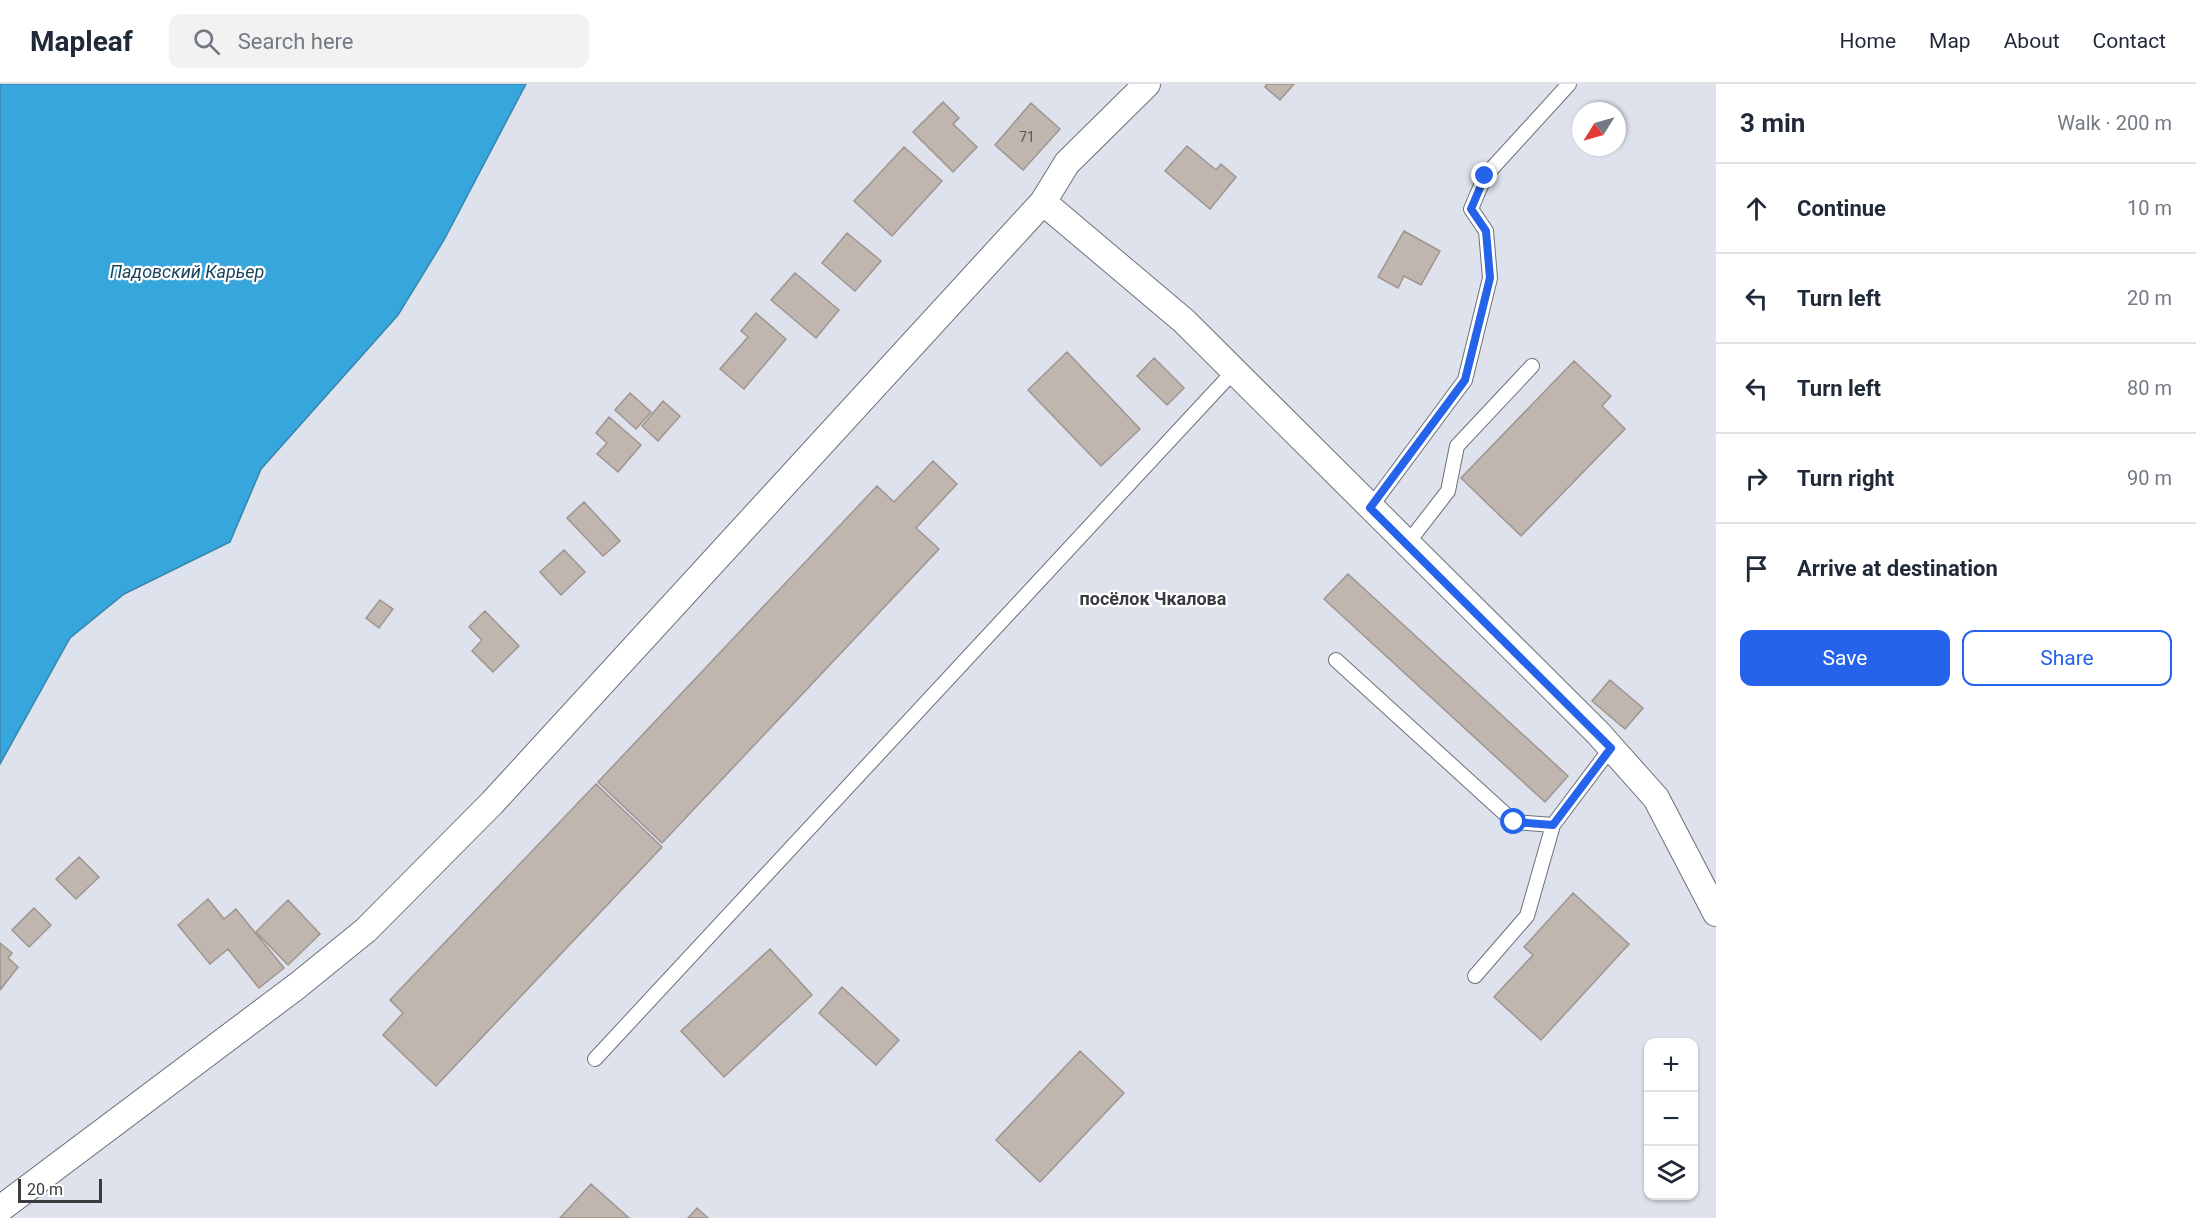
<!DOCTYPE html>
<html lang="en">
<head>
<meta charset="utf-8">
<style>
	:root { --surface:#fff; --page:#f2f2f3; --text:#1f2937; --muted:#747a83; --line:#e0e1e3; --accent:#2563eb }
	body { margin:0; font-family:Roboto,sans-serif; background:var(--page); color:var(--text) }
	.controls { position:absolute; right:18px; bottom:18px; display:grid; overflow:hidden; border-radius:12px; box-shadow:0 2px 4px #0004 }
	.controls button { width:54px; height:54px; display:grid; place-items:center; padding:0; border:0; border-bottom:2px solid var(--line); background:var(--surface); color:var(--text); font:30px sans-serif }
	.compass { position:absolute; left:1572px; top:18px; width:54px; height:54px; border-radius:50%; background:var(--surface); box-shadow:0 2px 4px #0004; rotate:233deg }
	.scale { position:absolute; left:18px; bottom:15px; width:84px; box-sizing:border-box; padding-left:6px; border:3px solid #393b3f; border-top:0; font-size:16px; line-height:21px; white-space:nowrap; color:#393b3f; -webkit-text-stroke:4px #fff; paint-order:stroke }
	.stop { position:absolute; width:18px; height:18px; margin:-14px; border:4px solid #2563eb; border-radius:50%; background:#fff }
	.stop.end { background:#2563eb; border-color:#fff; box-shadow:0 2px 6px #0008 }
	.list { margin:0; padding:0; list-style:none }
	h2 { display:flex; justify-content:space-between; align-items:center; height:78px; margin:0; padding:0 24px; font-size:26px }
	h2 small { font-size:20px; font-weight:400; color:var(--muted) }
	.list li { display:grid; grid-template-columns:39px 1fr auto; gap:18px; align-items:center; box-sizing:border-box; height:90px; padding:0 24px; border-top:2px solid var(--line) }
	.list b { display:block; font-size:22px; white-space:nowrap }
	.list em { font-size:20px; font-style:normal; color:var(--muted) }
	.actions { display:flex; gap:12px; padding:18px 24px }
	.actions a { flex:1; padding:14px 0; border:2px solid var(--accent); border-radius:12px; text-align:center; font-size:21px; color:var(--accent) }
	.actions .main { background:var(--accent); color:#fff }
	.icon { flex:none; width:33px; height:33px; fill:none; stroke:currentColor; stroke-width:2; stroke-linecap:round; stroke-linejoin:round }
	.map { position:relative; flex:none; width:1716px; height:1134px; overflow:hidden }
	header { display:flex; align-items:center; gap:36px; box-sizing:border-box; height:84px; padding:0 30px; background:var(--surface); border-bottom:2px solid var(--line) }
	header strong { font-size:28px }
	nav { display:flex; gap:33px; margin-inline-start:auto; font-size:21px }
	.search { width:420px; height:54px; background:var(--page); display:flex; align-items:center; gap:15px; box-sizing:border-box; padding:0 21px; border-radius:12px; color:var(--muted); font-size:22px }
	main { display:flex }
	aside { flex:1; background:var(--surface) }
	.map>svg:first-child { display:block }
</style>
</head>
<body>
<header>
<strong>Mapleaf</strong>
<div class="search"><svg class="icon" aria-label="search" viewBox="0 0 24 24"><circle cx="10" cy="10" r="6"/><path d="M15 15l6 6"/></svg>Search here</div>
<nav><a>Home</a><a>Map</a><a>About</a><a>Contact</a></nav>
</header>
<main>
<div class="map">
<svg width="1716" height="1134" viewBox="0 0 1716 1134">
	<rect width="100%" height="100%" fill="#dde2ec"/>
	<!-- water -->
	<path fill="#36a6dc" stroke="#3786ad" stroke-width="1.5" d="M0,0H526L444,156L398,231L261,385L230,458L124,510L70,554L0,680Z"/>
	<!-- building -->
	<path fill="#c0b5af" stroke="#9f948f" stroke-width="1.5" d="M1267,0H1294L1280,16L1265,3Z
		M943,18L959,34L953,40L977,63L953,88L913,48Z
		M1031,19L1060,45L1023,86L995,61Z
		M1187,62L1216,86L1221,80L1236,93L1210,125L1165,87Z
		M904,63L942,97L892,152L854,117Z
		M1404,147L1440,167L1421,201L1404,192L1398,204L1378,193Z
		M847,149L881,177L855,207L822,179Z
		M795,189L839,226L816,254L771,216Z
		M756,229L786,255L744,305L720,285L748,253L741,247Z
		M1067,268L1140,345L1101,382L1028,306Z
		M1154,274L1184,304L1167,321L1137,292Z
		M1574,277L1611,312L1602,322L1625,345L1521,452L1461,394Z
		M630,309L651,328L636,345L615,326Z
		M663,317L680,332L658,357L642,342Z
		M609,333L641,361L618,388L597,370L607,359L596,349Z
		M933,377L957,400L916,444L939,465L662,759L598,698L877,402L894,418Z
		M584,418L620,457L603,472L567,434Z
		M564,466L585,488L561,511L540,488Z
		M1348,490L1568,692L1545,718L1324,515Z
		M380,516L393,525L379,544L366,534Z
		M485,527L519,562L493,588L472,567L482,556L469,543Z
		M1610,596L1643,624L1625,645L1592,617Z
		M596,700L662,763L436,1002L383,951L403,929L390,916Z
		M79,773L99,793L76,815L56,795Z
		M1573,809L1629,860L1541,956L1494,913L1533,871L1524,863Z
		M208,815L224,835L236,825L284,884L259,904L228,865L210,880L178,841Z
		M288,816L320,850L288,881L256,848Z
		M34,824L51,841L29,863L12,846Z
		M0,859L12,869L8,874L18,883L0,906Z
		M770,865L812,911L724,993L681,947Z
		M842,903L899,956L876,981L819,929Z
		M1080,967L1124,1009L1040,1098L996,1056Z
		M591,1100L629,1134H560Z
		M697,1124L708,1134H688Z"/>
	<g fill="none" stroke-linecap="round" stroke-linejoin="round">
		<defs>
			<path id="service" d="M1370,424L1465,296L1490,194L1486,147L1471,125L1485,92L1569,0
				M1407,460L1448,407L1457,362L1532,282
				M1336,576L1514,738L1553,741
				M1475,892L1527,832L1553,741L1611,664
				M595,975L1233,288"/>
			<path id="minor" d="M1043,118L1067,79L1147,0
				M0,1125L297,902L366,846L492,719L1043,118L1184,237L1598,649L1656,714L1716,829"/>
		</defs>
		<!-- service casing -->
		<use href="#service" stroke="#6c7079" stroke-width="16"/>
		<!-- minor casing -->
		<use href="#minor" stroke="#6c7079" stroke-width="28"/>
		<!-- service -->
		<use href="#service" stroke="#fff" stroke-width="14"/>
		<!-- minor -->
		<use href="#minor" stroke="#fff" stroke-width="26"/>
	</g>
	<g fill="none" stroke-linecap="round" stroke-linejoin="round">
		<!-- route -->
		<path stroke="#2563eb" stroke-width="8" d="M1485,92L1471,125L1486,147L1490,194L1465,296L1370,424L1611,664L1553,741L1514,738"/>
	</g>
	<g text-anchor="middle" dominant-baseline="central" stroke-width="4.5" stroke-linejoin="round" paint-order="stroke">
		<!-- number labels -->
		<g font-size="14" fill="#5b5a5b">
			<text x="1027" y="53">71</text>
		</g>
		<!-- water labels -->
		<g font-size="18" font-style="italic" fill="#17445b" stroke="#fff">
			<text x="187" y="187">Падовский Карьер</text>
		</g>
		<!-- neighbourhood labels -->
		<g font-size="18" font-weight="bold" fill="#393b3f" stroke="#fff">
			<text x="1153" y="514">посёлок Чкалова</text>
		</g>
	</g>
</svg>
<div class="controls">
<button>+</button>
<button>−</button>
<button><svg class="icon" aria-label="layers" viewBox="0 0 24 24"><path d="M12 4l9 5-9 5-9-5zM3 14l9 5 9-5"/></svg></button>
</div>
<svg class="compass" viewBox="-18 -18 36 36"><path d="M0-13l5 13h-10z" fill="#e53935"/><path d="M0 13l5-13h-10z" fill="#747a83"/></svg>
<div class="scale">20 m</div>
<div class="stop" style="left:1514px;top:738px"></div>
<div class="stop end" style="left:1485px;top:92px"></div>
</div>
<aside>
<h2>3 min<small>Walk · 200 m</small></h2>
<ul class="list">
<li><svg class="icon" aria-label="ahead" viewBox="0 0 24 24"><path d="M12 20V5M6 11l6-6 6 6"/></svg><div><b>Continue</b></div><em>10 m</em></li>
<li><svg class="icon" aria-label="left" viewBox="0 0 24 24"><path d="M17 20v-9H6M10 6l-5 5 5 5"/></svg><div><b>Turn left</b></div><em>20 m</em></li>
<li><svg class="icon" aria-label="left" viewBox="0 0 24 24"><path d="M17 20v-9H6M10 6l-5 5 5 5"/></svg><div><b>Turn left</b></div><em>80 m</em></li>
<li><svg class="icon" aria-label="right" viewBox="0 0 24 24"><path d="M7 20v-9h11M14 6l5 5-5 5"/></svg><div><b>Turn right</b></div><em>90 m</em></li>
<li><svg class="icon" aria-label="arrive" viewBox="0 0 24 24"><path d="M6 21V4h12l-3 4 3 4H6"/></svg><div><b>Arrive at destination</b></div></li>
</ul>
<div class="actions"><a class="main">Save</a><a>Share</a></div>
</aside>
</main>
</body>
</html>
